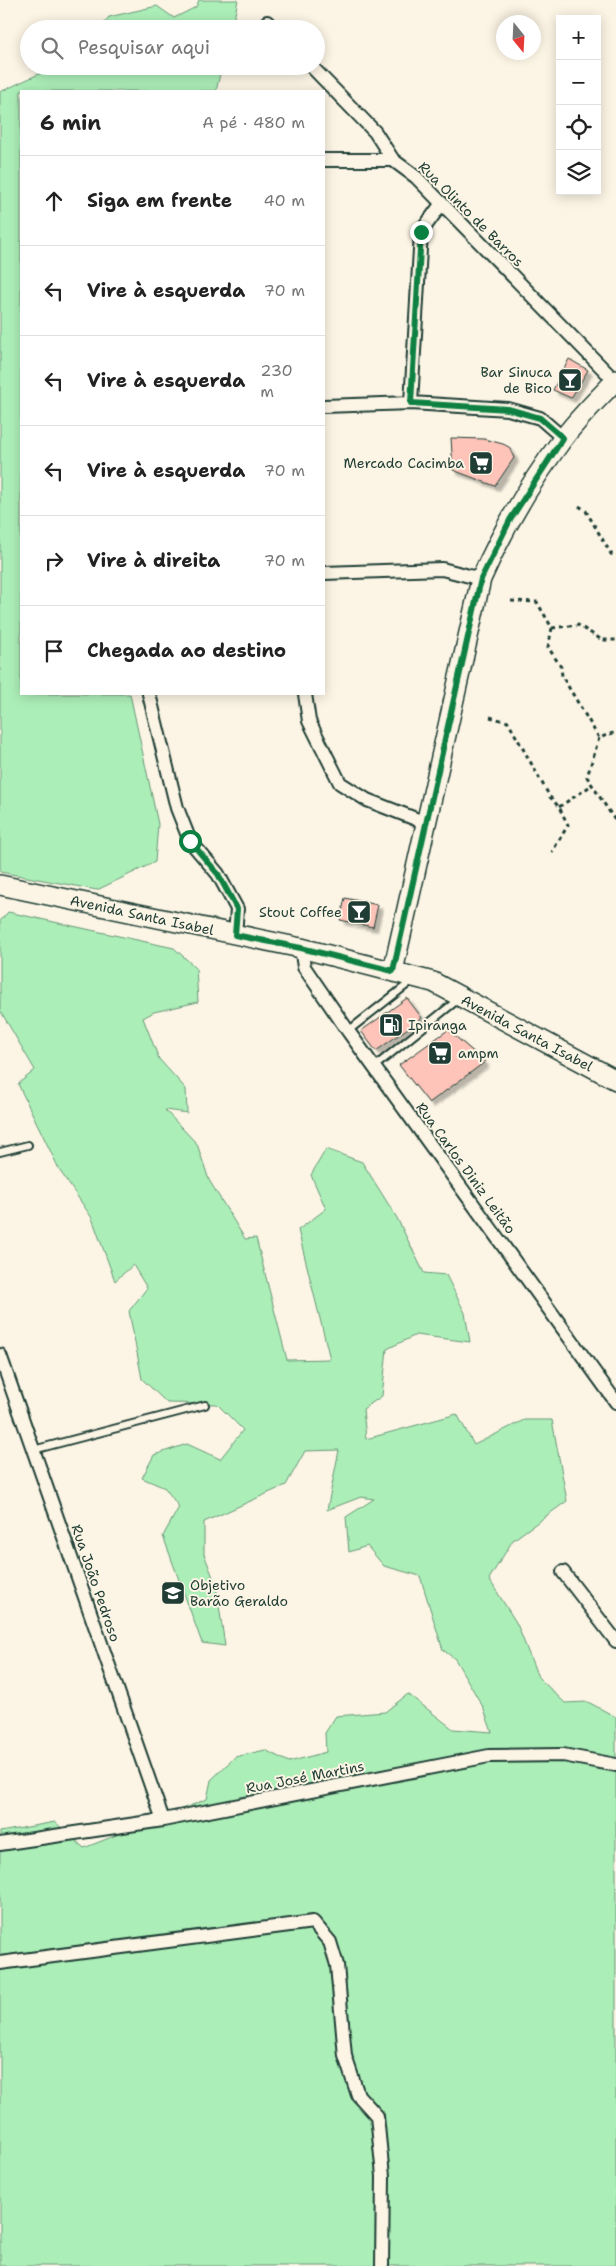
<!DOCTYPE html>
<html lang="pt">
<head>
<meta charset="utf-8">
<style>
	:root { --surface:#fff; --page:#f6f6f6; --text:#222; --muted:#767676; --line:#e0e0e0 }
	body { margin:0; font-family:"Shantell Sans",sans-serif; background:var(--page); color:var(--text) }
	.controls { position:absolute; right:15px; top:15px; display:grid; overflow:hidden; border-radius:0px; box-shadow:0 2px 12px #0003 }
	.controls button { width:45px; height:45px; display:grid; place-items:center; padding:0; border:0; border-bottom:1px solid var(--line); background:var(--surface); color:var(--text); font:25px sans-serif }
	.compass { position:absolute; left:496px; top:15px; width:45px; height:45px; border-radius:50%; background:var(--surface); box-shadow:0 2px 12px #0003; rotate:162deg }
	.stop { position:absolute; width:15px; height:15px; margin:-11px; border:4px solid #0b8043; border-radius:50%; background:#fff }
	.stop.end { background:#0b8043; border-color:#fff; box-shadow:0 1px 5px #0008 }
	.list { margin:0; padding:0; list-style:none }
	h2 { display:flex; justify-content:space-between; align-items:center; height:65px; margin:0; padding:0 20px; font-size:21px }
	h2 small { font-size:16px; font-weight:400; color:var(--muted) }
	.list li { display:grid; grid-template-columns:32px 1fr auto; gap:15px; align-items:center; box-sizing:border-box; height:90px; padding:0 20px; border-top:1px solid var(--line) }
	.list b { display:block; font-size:19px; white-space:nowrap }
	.list em { font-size:16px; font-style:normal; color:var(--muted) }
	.icon { flex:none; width:28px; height:28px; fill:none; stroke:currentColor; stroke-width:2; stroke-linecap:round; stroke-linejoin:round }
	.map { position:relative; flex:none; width:616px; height:2266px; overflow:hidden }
	.search { position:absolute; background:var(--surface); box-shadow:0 2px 12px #0003; left:20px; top:20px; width:305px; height:55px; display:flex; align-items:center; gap:12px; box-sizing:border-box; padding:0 18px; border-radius:28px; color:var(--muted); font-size:19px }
	.panel { position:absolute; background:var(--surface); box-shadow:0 2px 12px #0003; left:20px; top:90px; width:305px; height:605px; border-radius:0px }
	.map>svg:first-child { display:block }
</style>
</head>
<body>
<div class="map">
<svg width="616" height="2266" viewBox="0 0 616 2266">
	<defs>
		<filter id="shadow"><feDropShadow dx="4.5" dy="4.5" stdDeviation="1" flood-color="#0004"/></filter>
	</defs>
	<rect width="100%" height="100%" fill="#fcf5e5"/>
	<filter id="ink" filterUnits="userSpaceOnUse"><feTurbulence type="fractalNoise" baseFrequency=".02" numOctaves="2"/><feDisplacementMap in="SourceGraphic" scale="10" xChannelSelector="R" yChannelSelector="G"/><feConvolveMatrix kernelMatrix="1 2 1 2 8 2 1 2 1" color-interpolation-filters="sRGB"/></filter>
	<g filter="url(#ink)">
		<!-- green -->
		<path fill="#aceeb8" stroke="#669676" d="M199,0H238L232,29H99L109,17L157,6L174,18L196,7Z
			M56,66H222L216,91H21V694H130L158,824L155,862L97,890L0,872V92Z
			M8,912L174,948L196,968L198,1002L154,1012L143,1018L159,1059L186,1089L187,1113L165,1110L197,1144L209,1180L245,1239L256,1238L287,1360L330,1359L298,1230L326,1209L311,1175L326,1149L362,1162L397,1218L424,1273L446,1275L465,1313L470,1342L416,1335L387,1349L382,1396L363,1409L366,1439L457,1414L474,1445L524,1420H552L567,1501L513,1540L489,1579L517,1624L538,1677L565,1703L588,1702L616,1717V2266H0V1832L55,1822L84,1848L207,1799L211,1780L235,1757L265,1750L289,1762L326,1752L325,1733L336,1716L385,1712L408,1694L453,1729L492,1732L483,1707L455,1659L443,1650L420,1576L384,1566L367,1546L349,1552L346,1517L374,1499L361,1497L327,1510L339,1450L305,1451L286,1485L204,1522V1554L216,1585L225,1646L202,1643L163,1536L179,1507L165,1488L142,1478L154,1455L187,1444L220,1459L243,1430L217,1404L167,1403L142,1379L129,1311L147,1288L133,1265L115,1281L92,1218L60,1171L18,1084L35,1070L0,1010V921Z"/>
		<!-- building -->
		<path fill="#ffc4b9" stroke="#1f3d34" filter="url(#shadow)" d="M569,359L588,370L571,398L553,390Z
			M451,438L484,439L503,444L509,447L514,458L495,486L453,470Z
			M345,898L378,905L373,927L340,920Z
			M407,998L422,1018L376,1051L361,1031Z
			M448,1030L485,1062L429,1103L399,1065Z"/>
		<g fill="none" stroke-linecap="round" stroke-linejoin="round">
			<defs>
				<path id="service" d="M348,1031L413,980
					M374,1067L460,998
					M0,1152L28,1145
					M33,1450L205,1405"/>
				<path id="minor" d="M267,22L273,29
					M311,66L375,132L393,160L416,177L615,381
					M324,160H393
					M411,403L421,232L442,203
					M324,406L411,403L508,409L540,418L563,438
					M324,573L442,569L481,579
					M149,694L177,808L190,841L218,874L237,909L235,935
					M305,694L309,721L340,783L367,800L426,823
					M301,948L304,967L348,1031L616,1402
					M0,1355L163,1820
					M563,1572L616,1641
					M0,1844L163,1820L489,1756L563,1755L616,1765
					M0,1963L313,1922L330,1942L337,1965L345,2056L358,2095L377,2116L383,2176L382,2266"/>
				<path id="secondary" d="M0,885L301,948L433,982L616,1080
					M393,971L481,579C503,529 530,483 562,440C578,418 598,399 616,380"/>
			</defs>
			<!-- service casing -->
			<use href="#service" stroke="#1f3d34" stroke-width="10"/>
			<!-- minor casing -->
			<use href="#minor" stroke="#1f3d34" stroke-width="16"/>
			<!-- secondary casing -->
			<use href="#secondary" stroke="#1f3d34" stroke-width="22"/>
			<!-- path -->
			<path stroke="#1f3d34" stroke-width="3" stroke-dasharray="4 4" stroke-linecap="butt" d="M579,506L586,511L611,554L616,556
				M511,601L537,602L552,628L548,647L561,667L562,676L599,738L616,732
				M552,628L578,625L602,640H616
				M490,717L508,722L550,797L559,807L568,825L552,852
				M599,738L587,777L616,822
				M559,807L592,785"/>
			<!-- service -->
			<use href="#service" stroke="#fcf5e5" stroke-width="6"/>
			<!-- minor -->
			<use href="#minor" stroke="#fcf5e5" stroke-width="12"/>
			<!-- secondary -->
			<use href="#secondary" stroke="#fcf5e5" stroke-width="19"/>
		</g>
	</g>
	<g fill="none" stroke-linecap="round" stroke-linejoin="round" filter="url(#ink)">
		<!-- route -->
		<path stroke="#0b8043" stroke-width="6" d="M190,841L218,874L237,909L235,935L301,948L393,971L481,579L510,520L563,438L540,418L508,409L411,403L421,232"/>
	</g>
	<!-- icons -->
	<defs>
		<symbol id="bar-square" viewBox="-11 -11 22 22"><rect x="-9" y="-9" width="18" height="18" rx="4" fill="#1f3d34" stroke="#fcf5e5"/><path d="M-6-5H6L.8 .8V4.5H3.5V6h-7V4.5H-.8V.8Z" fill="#fff"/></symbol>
		<symbol id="supermarket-square" viewBox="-11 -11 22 22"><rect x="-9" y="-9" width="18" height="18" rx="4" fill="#1f3d34" stroke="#fcf5e5"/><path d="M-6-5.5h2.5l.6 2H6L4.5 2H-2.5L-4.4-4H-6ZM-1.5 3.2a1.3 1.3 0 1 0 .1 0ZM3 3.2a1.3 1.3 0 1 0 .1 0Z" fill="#fff"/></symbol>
		<symbol id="fuel-square" viewBox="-11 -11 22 22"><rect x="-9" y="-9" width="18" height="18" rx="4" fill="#1f3d34" stroke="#fcf5e5"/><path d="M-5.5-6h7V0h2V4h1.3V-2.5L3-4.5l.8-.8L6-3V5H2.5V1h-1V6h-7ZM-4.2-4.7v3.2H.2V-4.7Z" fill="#fff"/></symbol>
		<symbol id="school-square" viewBox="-11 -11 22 22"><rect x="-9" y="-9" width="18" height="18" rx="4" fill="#1f3d34" stroke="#fcf5e5"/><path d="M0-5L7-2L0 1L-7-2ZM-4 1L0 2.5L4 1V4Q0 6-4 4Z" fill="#fff"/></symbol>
	</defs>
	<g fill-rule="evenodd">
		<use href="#bar-square" x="556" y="366" width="28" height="28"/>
		<use href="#supermarket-square" x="467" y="449" width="28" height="28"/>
		<use href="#bar-square" x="345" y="898" width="28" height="28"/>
		<use href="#fuel-square" x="377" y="1011" width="28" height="28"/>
		<use href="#supermarket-square" x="426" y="1039" width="28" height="28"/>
		<use href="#school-square" x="159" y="1579" width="28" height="28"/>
	</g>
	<g text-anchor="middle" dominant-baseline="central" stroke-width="4" stroke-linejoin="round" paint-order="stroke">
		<!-- street labels -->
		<g font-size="14" fill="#1f3d34" stroke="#fcf5e5">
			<text transform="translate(471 214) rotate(45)">Rua Olinto de Barros</text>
			<text transform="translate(142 915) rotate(12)">Avenida Santa Isabel</text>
			<text transform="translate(527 1033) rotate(28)">Avenida Santa Isabel</text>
			<text transform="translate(466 1168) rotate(54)">Rua Carlos Diniz Leitão</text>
			<text transform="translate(96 1583) rotate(71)">Rua João Pedroso</text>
			<text transform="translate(305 1777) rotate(-11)">Rua José Martins</text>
		</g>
		<!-- poi labels -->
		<g font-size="14" fill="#1f3d34" stroke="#fcf5e5" text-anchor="end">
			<text x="552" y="372">Bar Sinuca<tspan x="552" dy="16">de Bico</tspan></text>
			<text x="464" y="463">Mercado Cacimba</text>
			<text x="342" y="912">Stout Coffee</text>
			<text x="408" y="1025" text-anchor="start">Ipiranga</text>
			<text x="458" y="1053" text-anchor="start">ampm</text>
			<text x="190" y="1585" text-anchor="start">Objetivo<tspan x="190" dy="16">Barão Geraldo</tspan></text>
		</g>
	</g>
</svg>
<div class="controls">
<button>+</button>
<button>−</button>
<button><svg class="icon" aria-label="locate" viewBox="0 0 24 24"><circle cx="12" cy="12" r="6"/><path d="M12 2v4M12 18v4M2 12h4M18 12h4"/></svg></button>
<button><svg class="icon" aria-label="layers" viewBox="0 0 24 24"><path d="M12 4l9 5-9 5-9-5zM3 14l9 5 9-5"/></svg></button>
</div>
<svg class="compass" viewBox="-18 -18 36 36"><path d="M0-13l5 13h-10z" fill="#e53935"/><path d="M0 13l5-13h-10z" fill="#767676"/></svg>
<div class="stop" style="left:190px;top:841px"></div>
<div class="stop end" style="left:421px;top:232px"></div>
<div class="search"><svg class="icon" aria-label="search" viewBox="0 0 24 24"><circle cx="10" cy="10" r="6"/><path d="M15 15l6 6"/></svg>Pesquisar aqui</div>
<section class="panel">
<h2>6 min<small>A pé · 480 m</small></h2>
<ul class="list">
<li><svg class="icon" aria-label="ahead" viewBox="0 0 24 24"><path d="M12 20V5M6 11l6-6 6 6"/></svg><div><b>Siga em frente</b></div><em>40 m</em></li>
<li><svg class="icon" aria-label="left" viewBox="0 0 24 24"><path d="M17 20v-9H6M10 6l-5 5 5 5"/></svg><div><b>Vire à esquerda</b></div><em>70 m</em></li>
<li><svg class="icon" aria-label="left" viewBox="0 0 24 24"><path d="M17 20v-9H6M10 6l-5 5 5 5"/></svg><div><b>Vire à esquerda</b></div><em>230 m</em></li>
<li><svg class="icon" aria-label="left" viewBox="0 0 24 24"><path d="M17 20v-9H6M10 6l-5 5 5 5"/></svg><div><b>Vire à esquerda</b></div><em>70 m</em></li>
<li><svg class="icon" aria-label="right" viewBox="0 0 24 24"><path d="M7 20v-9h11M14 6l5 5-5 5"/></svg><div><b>Vire à direita</b></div><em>70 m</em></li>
<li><svg class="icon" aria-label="arrive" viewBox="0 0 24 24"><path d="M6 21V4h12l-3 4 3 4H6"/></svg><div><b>Chegada ao destino</b></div></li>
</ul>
</section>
</div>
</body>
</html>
